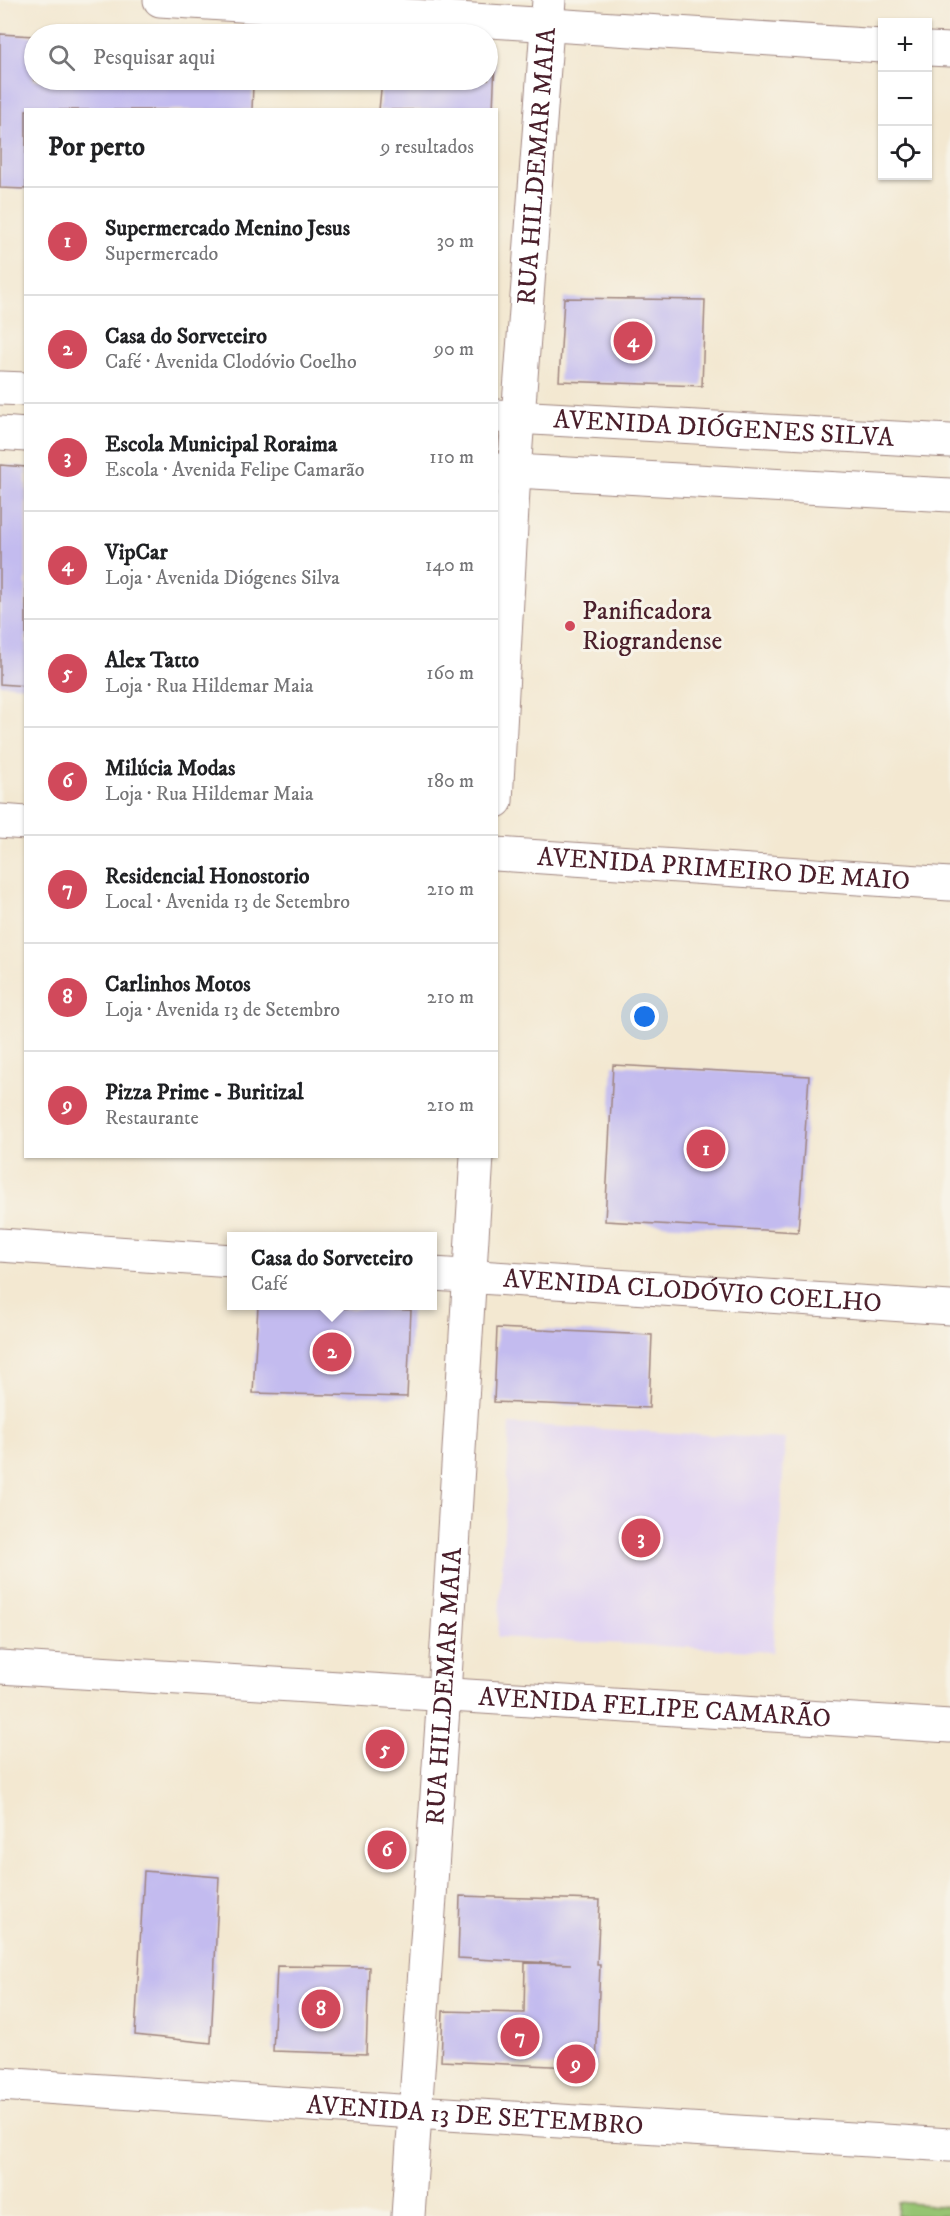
<!DOCTYPE html>
<html lang="pt">
<head>
<meta charset="utf-8">
<style>
	:root { --surface:#fff; --page:#f6f6f6; --text:#202124; --muted:#757577; --line:#e0e0e0; --accent:#d1495b }
	body { margin:0; font-family:"IM FELL DW Pica",serif; background:var(--page); color:var(--text) }
	.controls { position:absolute; right:18px; top:18px; display:grid; overflow:hidden; border-radius:0px; box-shadow:0 2px 4px #0004 }
	.controls button { width:54px; height:54px; display:grid; place-items:center; padding:0; border:0; border-bottom:2px solid var(--line); background:var(--surface); color:var(--text); font:30px sans-serif }
	.you { position:absolute; left:645px; top:1017px; width:21px; height:21px; margin:-15px; border:4px solid #fff; border-radius:50%; background:#1a73e8; box-shadow:0 0 0 9px #1a73e833 }
	.badge { display:grid; place-items:center; width:39px; height:39px; border-radius:50%; background:var(--accent); color:#fff; font-size:20px; font-weight:700 }
	.pin { position:absolute; translate:-50% -50%; border:3px solid #fff; box-shadow:0 2px 6px #0006 }
	.popup { position:absolute; left:227px; top:1232px; width:210px; height:78px; box-sizing:border-box; display:grid; place-content:center; border-radius:0px; background:var(--surface); filter:drop-shadow(0 2px 4px #0005); font-size:20px; white-space:nowrap; color:var(--muted) }
	.popup b { font-size:22px; color:var(--text) }
	.popup::after { content:''; position:absolute; left:50%; top:100%; margin-left:-12px; border:12px solid transparent; border-top-color:var(--surface) }
	.list { margin:0; padding:0; list-style:none }
	h2 { display:flex; justify-content:space-between; align-items:center; height:78px; margin:0; padding:0 24px; font-size:26px }
	h2 small { font-size:20px; font-weight:400; color:var(--muted) }
	.list li { display:grid; grid-template-columns:39px 1fr auto; gap:18px; align-items:center; box-sizing:border-box; height:108px; padding:0 24px; border-top:2px solid var(--line) }
	.list b { display:block; font-size:22px; white-space:nowrap }
	.list p { margin:0; font-size:20px; white-space:nowrap; color:var(--muted) }
	.list em { font-size:20px; font-style:normal; color:var(--muted) }
	.icon { flex:none; width:33px; height:33px; fill:none; stroke:currentColor; stroke-width:2; stroke-linecap:round; stroke-linejoin:round }
	.map { position:relative; flex:none; width:950px; height:2216px; overflow:hidden }
	.search { position:absolute; background:var(--surface); box-shadow:0 2px 4px #0004; left:24px; top:24px; width:474px; height:66px; display:flex; align-items:center; gap:15px; box-sizing:border-box; padding:0 21px; border-radius:33px; color:var(--muted); font-size:22px }
	.panel { position:absolute; background:var(--surface); box-shadow:0 2px 4px #0004; left:24px; top:108px; width:474px; height:1050px; border-radius:0px }
	.map>svg:first-child { display:block }
</style>
</head>
<body>
<div class="map">
<svg width="950" height="2216" viewBox="0 0 950 2216">
	<rect width="100%" height="100%" fill="#f7f3e8"/>
	<filter id="ink" filterUnits="userSpaceOnUse"><feTurbulence type="fractalNoise" baseFrequency=".0167" numOctaves="2"/><feDisplacementMap in="SourceGraphic" scale="12" xChannelSelector="R" yChannelSelector="G"/><feConvolveMatrix kernelMatrix="1 2 1 2 8 2 1 2 1" color-interpolation-filters="sRGB"/></filter>
	<filter id="wash" filterUnits="userSpaceOnUse"><feTurbulence type="fractalNoise" baseFrequency=".008" numOctaves="4" result="noise"/><feDisplacementMap in="SourceGraphic" scale="24" xChannelSelector="R" yChannelSelector="G"/><feGaussianBlur stdDeviation="1.35" result="paint"/><feColorMatrix in="noise" values="0 0 0 0 0 0 0 0 0 0 0 0 0 0 0 0 0 1.4 0 .05"/><feComposite in="paint" operator="in"/></filter>
	<g filter="url(#wash)">
		<rect width="100%" height="100%" fill="#f3e8d1"/>
		<!-- built -->
		<path fill="#e1d4f3" d="M510,1424L785,1439L773,1652L498,1637Z"/>
		<!-- green -->
		<path fill="#96c472" stroke="#70724e" stroke-width="1.5" d="M898,2202L950,2207V2216H897Z"/>
		<g id="blocks">
			<!-- building -->
			<path fill="#c3bbef" d="M0,34L34,36V80H291V85H253L252,110H26V189L0,188Z
				M488,63H495L493,110H379L382,80H488Z
				M564,298L705,300L702,386L559,381Z
				M0,465L26,467V686L0,684Z
				M613,1065L809,1076L798,1232L605,1221Z
				M258,1306L411,1310L407,1397L253,1393Z
				M497,1328L652,1335L649,1408L494,1402Z
				M144,1871L219,1877L211,2043L135,2035Z
				M460,1896L600,1900L597,1965H600L596,2068L441,2061L443,2011L524,2013L525,1963L571,1964L458,1958Z
				M277,1966L369,1967L366,2054L273,2051Z"/>
		</g>
	</g>
	<g filter="url(#ink)">
		<use href="#blocks" fill-opacity="0" stroke="#9e847e" stroke-width="1.5"/>
		<g fill="none" stroke-linecap="round" stroke-linejoin="round">
			<defs>
				<g id="minor">
					<path d="M160,0L882,46"/>
					<path d="M928,49L950,50"/>
					<path d="M0,388L26,389"/>
					<path id="s1" d="M496,416L950,441"/>
					<path d="M0,433L26,435"/>
					<path d="M496,470L950,495"/>
					<path d="M0,821L26,823"/>
					<path id="s2" d="M496,854L950,884"/>
					<path d="M0,1245L232,1261"/>
					<path id="s3" d="M433,1274L950,1308"/>
					<path id="s4" d="M0,1667L950,1726"/>
					<path id="s5" d="M0,2084L414,2112L950,2145"/>
				</g>
				<g id="major">
					<path id="s6" d="M496,801L514,472L549,0"/>
					<path id="s7" d="M408,2216L444,1694L477,1156"/>
				</g>
			</defs>
			<!-- minor casing -->
			<use href="#minor" stroke="#9e847e" stroke-width="35"/>
			<!-- major casing -->
			<use href="#major" stroke="#9e847e" stroke-width="35"/>
			<!-- minor -->
			<use href="#minor" stroke="#fff" stroke-width="33"/>
			<!-- major -->
			<use href="#major" stroke="#fff" stroke-width="33"/>
		</g>
	</g>
	<!-- markers -->
	<circle fill="#d1495b" stroke="#f7f3e8" stroke-width="2" cx="570" cy="626" r="6"/>
	<g text-anchor="middle" dominant-baseline="central" stroke-width="6" stroke-linejoin="round" paint-order="stroke">
		<!-- street labels -->
		<g font-size="26" fill="#4a1f2b" stroke="#f7f3e8">
			<text stroke="none"><textPath href="#s6" startOffset="636">RUA HILDEMAR MAIA</textPath></text>
			<text stroke="none"><textPath href="#s1" startOffset="228">AVENIDA DIÓGENES SILVA</textPath></text>
			<text stroke="none"><textPath href="#s2" startOffset="228">AVENIDA PRIMEIRO DE MAIO</textPath></text>
			<text stroke="none"><textPath href="#s3" startOffset="260">AVENIDA CLODÓVIO COELHO</textPath></text>
			<text stroke="none"><textPath href="#s7" startOffset="531">RUA HILDEMAR MAIA</textPath></text>
			<text stroke="none"><textPath href="#s4" startOffset="656">AVENIDA FELIPE CAMARÃO</textPath></text>
			<text stroke="none"><textPath href="#s5" startOffset="476">AVENIDA 13 DE SETEMBRO</textPath></text>
		</g>
		<!-- poi labels -->
		<g font-size="26" fill="#4a1f2b" stroke="#f7f3e8" text-anchor="start">
			<text x="582" y="611">Panificadora<tspan x="582" dy="30">Riograndense</tspan></text>
		</g>
	</g>
</svg>
<div class="controls">
<button>+</button>
<button>−</button>
<button><svg class="icon" aria-label="locate" viewBox="0 0 24 24"><circle cx="12" cy="12" r="6"/><path d="M12 2v4M12 18v4M2 12h4M18 12h4"/></svg></button>
</div>
<div class="you"></div>
<div class="pin badge" style="left:706px;top:1149px">1</div>
<div class="pin badge" style="left:332px;top:1352px">2</div>
<div class="popup"><b>Casa do Sorveteiro</b>Café</div>
<div class="pin badge" style="left:641px;top:1538px">3</div>
<div class="pin badge" style="left:633px;top:341px">4</div>
<div class="pin badge" style="left:385px;top:1749px">5</div>
<div class="pin badge" style="left:387px;top:1850px">6</div>
<div class="pin badge" style="left:520px;top:2037px">7</div>
<div class="pin badge" style="left:321px;top:2009px">8</div>
<div class="pin badge" style="left:576px;top:2064px">9</div>
<div class="search"><svg class="icon" aria-label="search" viewBox="0 0 24 24"><circle cx="10" cy="10" r="6"/><path d="M15 15l6 6"/></svg>Pesquisar aqui</div>
<section class="panel">
<h2>Por perto<small>9 resultados</small></h2>
<ul class="list">
<li><span class="badge">1</span><div><b>Supermercado Menino Jesus</b><p>Supermercado</p></div><em>30 m</em></li>
<li><span class="badge">2</span><div><b>Casa do Sorveteiro</b><p>Café · Avenida Clodóvio Coelho</p></div><em>90 m</em></li>
<li><span class="badge">3</span><div><b>Escola Municipal Roraima</b><p>Escola · Avenida Felipe Camarão</p></div><em>110 m</em></li>
<li><span class="badge">4</span><div><b>VipCar</b><p>Loja · Avenida Diógenes Silva</p></div><em>140 m</em></li>
<li><span class="badge">5</span><div><b>Alex Tatto</b><p>Loja · Rua Hildemar Maia</p></div><em>160 m</em></li>
<li><span class="badge">6</span><div><b>Milúcia Modas</b><p>Loja · Rua Hildemar Maia</p></div><em>180 m</em></li>
<li><span class="badge">7</span><div><b>Residencial Honostorio</b><p>Local · Avenida 13 de Setembro</p></div><em>210 m</em></li>
<li><span class="badge">8</span><div><b>Carlinhos Motos</b><p>Loja · Avenida 13 de Setembro</p></div><em>210 m</em></li>
<li><span class="badge">9</span><div><b>Pizza Prime - Buritizal</b><p>Restaurante</p></div><em>210 m</em></li>
</ul>
</section>
</div>
</body>
</html>
